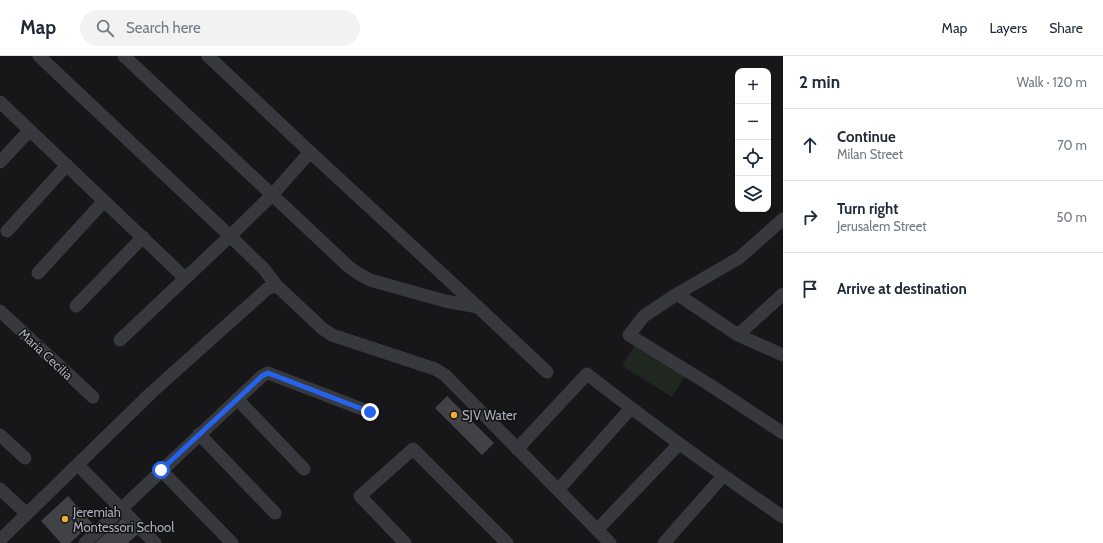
<!DOCTYPE html>
<html lang="en">
<head>
<meta charset="utf-8">
<style>
	:root { --surface:#fff; --page:#f2f2f3; --text:#1f2937; --muted:#747a83; --line:#e0e1e3 }
	body { margin:0; font-family:Cabin,sans-serif; background:var(--page); color:var(--text) }
	.controls { position:absolute; right:12px; top:12px; display:grid; overflow:hidden; border-radius:8px; box-shadow:0 1px 3px #0004 }
	.controls button { width:36px; height:36px; display:grid; place-items:center; padding:0; border:0; border-bottom:1px solid var(--line); background:var(--surface); color:var(--text); font:20px sans-serif }
	.stop { position:absolute; width:12px; height:12px; margin:-9px; border:3px solid #2563eb; border-radius:50%; background:#fff }
	.stop.end { background:#2563eb; border-color:#fff; box-shadow:0 1px 4px #0008 }
	.list { margin:0; padding:0; list-style:none }
	h2 { display:flex; justify-content:space-between; align-items:center; height:52px; margin:0; padding:0 16px; font-size:17px }
	h2 small { font-size:13px; font-weight:400; color:var(--muted) }
	.list li { display:grid; grid-template-columns:26px 1fr auto; gap:12px; align-items:center; box-sizing:border-box; height:72px; padding:0 16px; border-top:1px solid var(--line) }
	.list b { display:block; font-size:15px; white-space:nowrap }
	.list p { margin:0; font-size:13px; white-space:nowrap; color:var(--muted) }
	.list em { font-size:13px; font-style:normal; color:var(--muted) }
	.icon { flex:none; width:22px; height:22px; fill:none; stroke:currentColor; stroke-width:2; stroke-linecap:round; stroke-linejoin:round }
	.map { position:relative; flex:none; width:783px; height:487px; overflow:hidden }
	header { display:flex; align-items:center; gap:24px; box-sizing:border-box; height:56px; padding:0 20px; background:var(--surface); border-bottom:1px solid var(--line) }
	header strong { font-size:19px }
	nav { display:flex; gap:22px; margin-inline-start:auto; font-size:14px }
	.search { width:280px; height:36px; background:var(--page); display:flex; align-items:center; gap:10px; box-sizing:border-box; padding:0 14px; border-radius:22px; color:var(--muted); font-size:15px }
	main { display:flex }
	aside { flex:1; background:var(--surface) }
	.map>svg:first-child { display:block }
</style>
</head>
<body>
<header>
<strong>Map</strong>
<div class="search"><svg class="icon" aria-label="search" viewBox="0 0 24 24"><circle cx="10" cy="10" r="6"/><path d="M15 15l6 6"/></svg>Search here</div>
<nav><a>Map</a><a>Layers</a><a>Share</a></nav>
</header>
<main>
<div class="map">
<svg width="783" height="487" viewBox="0 0 783 487">
	<rect width="100%" height="100%" fill="#171719"/>
	<!-- green -->
	<path fill="#1f2720" d="M635,289L685,320L672,341L622,310Z"/>
	<!-- building -->
	<path fill="#414246" d="M447,340L494,387L482,399L435,352Z
		M68,440L92,467L70,487H61L41,465Z
		M123,462L138,478L128,487H95Z"/>
	<g fill="none" stroke-linecap="round" stroke-linejoin="round">
		<!-- street -->
		<path stroke="#38393e" stroke-width="13" d="M39,0L230,180L264,213L276,229L323,273L332,279L435,313L445,319L610,487
			M124,0L349,211L359,218L370,224L445,245L478,251L547,316
			M208,0L310,96L478,251
			M0,46L185,222
			M0,106L30,74
			M783,163L739,202L677,238L644,260L629,279L710,329L783,377
			M7,175L67,109
			M38,217L104,145
			M677,238L738,279L783,299
			M76,250L143,181
			M0,255L93,341
			M738,279L783,238
			M120,284L230,180L273,138L310,96
			M237,343L304,413
			M199,378L275,457
			M0,379L25,402
			M517,393L587,318C651,368 716,415 783,461
			M78,409L155,487
			M161,414L232,487
			M0,433L27,458
			M558,434L631,352
			M597,474L679,388
			M0,484L152,336L267,233L276,229
			M85,487L262,320L268,317L370,356
			M405,487L360,440L413,393L507,487
			M664,487L723,420"/>
	</g>
	<g fill="none" stroke-linecap="round" stroke-linejoin="round">
		<!-- route -->
		<path stroke="#2563eb" stroke-width="5" d="M161,414L262,320L268,317L370,356"/>
	</g>
	<!-- markers -->
	<g fill="#f0ab38" stroke="#121214" stroke-width="1.5">
		<circle cx="454" cy="359" r="4"/>
		<circle cx="65" cy="463" r="4"/>
	</g>
	<g text-anchor="middle" dominant-baseline="central" stroke-width="3" stroke-linejoin="round" paint-order="stroke">
		<!-- street labels -->
		<g font-size="13" fill="#a9afb9" stroke="#121214">
			<text transform="translate(46 298) rotate(43)">Maria Cecilia</text>
		</g>
		<!-- poi labels -->
		<g font-size="13" fill="#a9afb9" stroke="#121214" text-anchor="start">
			<text x="462" y="359">SJV Water</text>
			<text x="73" y="456">Jeremiah<tspan x="73" dy="15">Montessori School</tspan></text>
		</g>
	</g>
</svg>
<div class="controls">
<button>+</button>
<button>−</button>
<button><svg class="icon" aria-label="locate" viewBox="0 0 24 24"><circle cx="12" cy="12" r="6"/><path d="M12 2v4M12 18v4M2 12h4M18 12h4"/></svg></button>
<button><svg class="icon" aria-label="layers" viewBox="0 0 24 24"><path d="M12 4l9 5-9 5-9-5zM3 14l9 5 9-5"/></svg></button>
</div>
<div class="stop" style="left:161px;top:414px"></div>
<div class="stop end" style="left:370px;top:356px"></div>
</div>
<aside>
<h2>2 min<small>Walk · 120 m</small></h2>
<ul class="list">
<li><svg class="icon" aria-label="ahead" viewBox="0 0 24 24"><path d="M12 20V5M6 11l6-6 6 6"/></svg><div><b>Continue</b><p>Milan Street</p></div><em>70 m</em></li>
<li><svg class="icon" aria-label="right" viewBox="0 0 24 24"><path d="M7 20v-9h11M14 6l5 5-5 5"/></svg><div><b>Turn right</b><p>Jerusalem Street</p></div><em>50 m</em></li>
<li><svg class="icon" aria-label="arrive" viewBox="0 0 24 24"><path d="M6 21V4h12l-3 4 3 4H6"/></svg><div><b>Arrive at destination</b></div></li>
</ul>
</aside>
</main>
</body>
</html>
